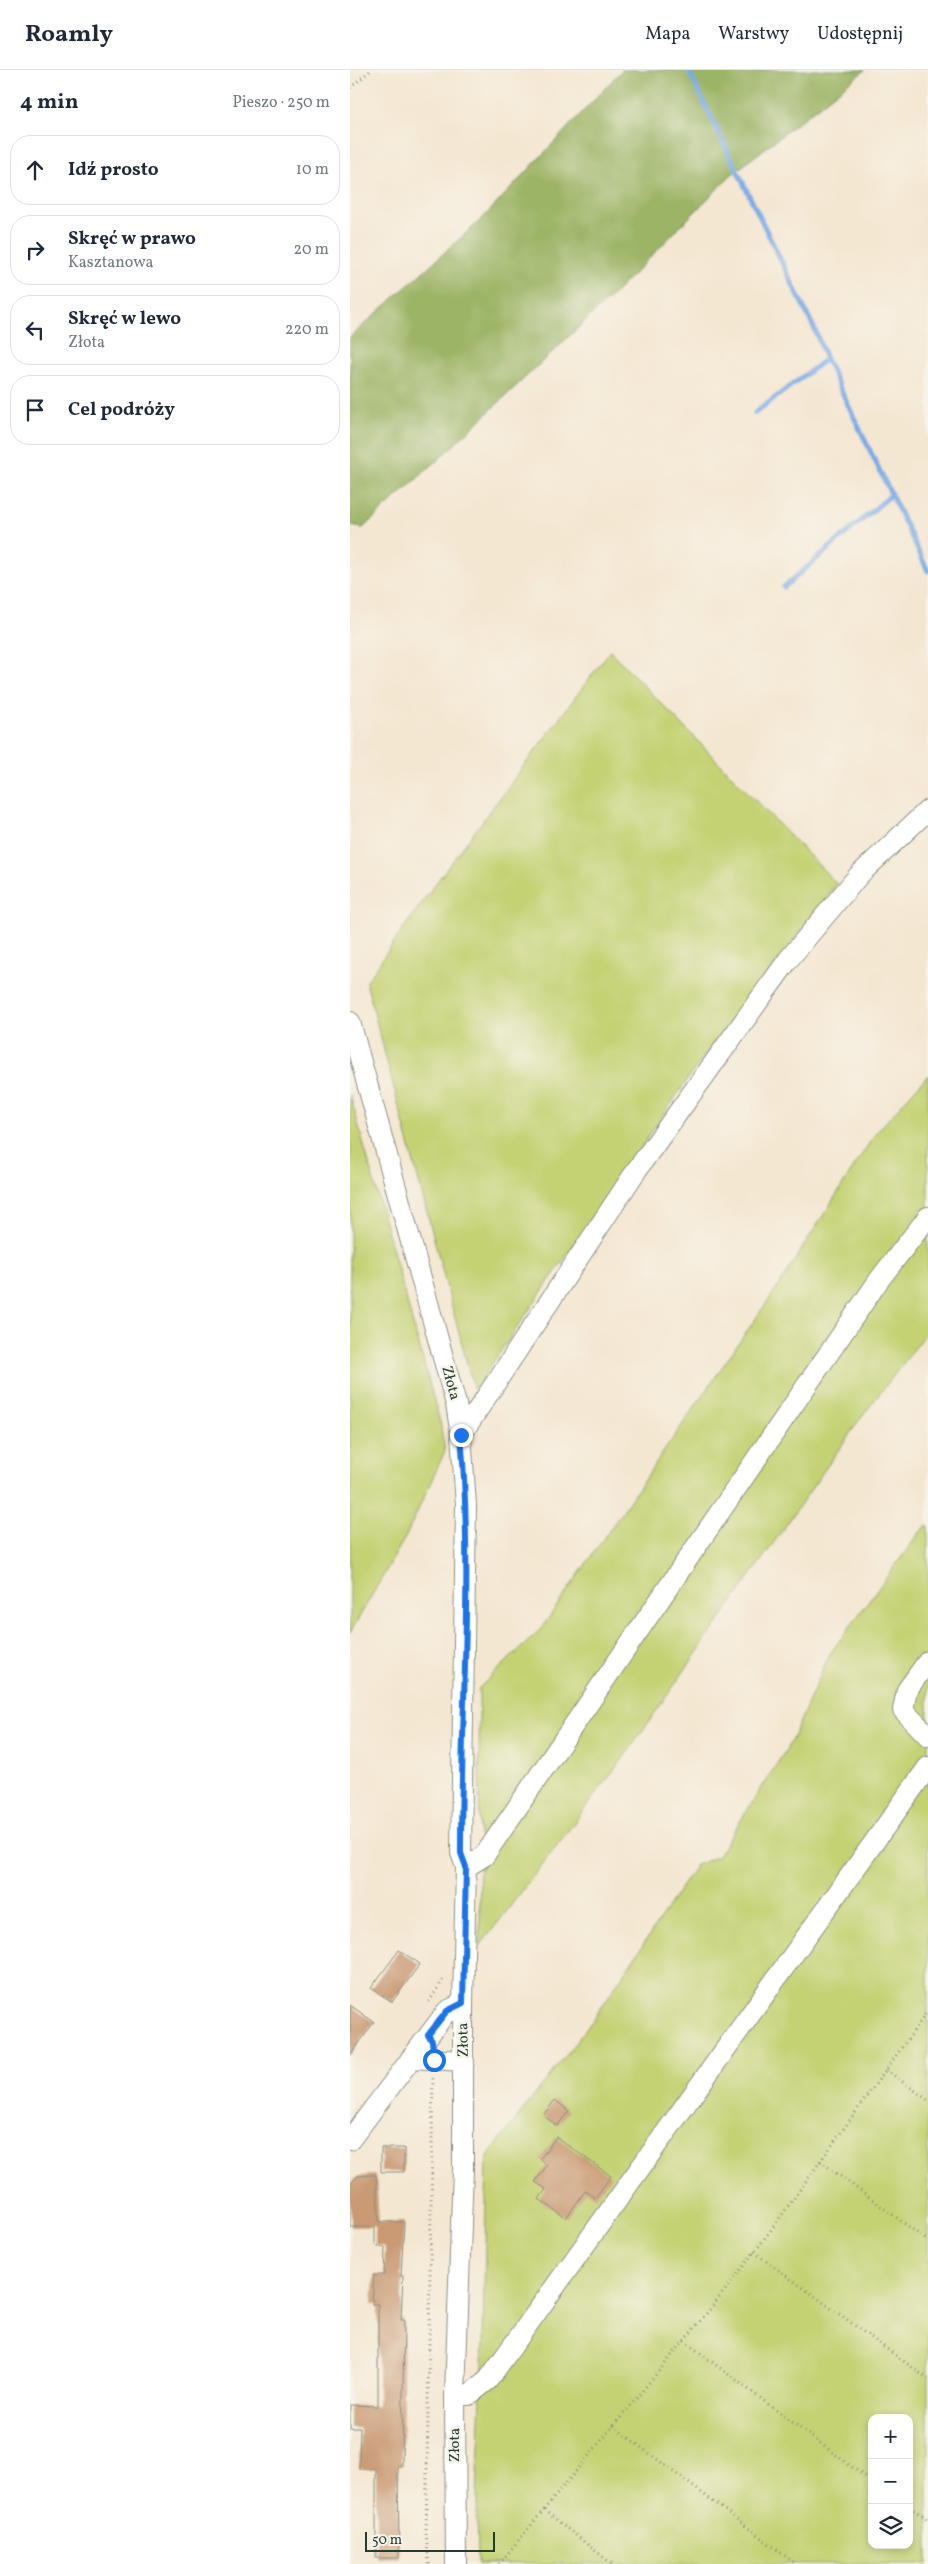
<!DOCTYPE html>
<html lang="pl">
<head>
<meta charset="utf-8">
<style>
	:root { --surface:#fff; --page:#f2f2f3; --text:#1f2937; --muted:#747a83; --line:#e0e1e3 }
	body { margin:0; font-family:Vollkorn,serif; background:var(--page); color:var(--text) }
	.controls { position:absolute; right:15px; bottom:15px; display:grid; overflow:hidden; border-radius:10px; box-shadow:0 2px 8px #0003 }
	.controls button { width:45px; height:45px; display:grid; place-items:center; padding:0; border:0; border-bottom:1px solid var(--line); background:var(--surface); color:var(--text); font:25px sans-serif }
	.scale { position:absolute; left:15px; bottom:12px; width:130px; box-sizing:border-box; padding-left:5px; border:2px solid #1f3d34; border-top:0; font-size:14px; line-height:18px; white-space:nowrap; color:#1f3d34; -webkit-text-stroke:4px #f7f3e8; paint-order:stroke }
	.stop { position:absolute; width:15px; height:15px; margin:-11px; border:4px solid #1a73e8; border-radius:50%; background:#fff }
	.stop.end { background:#1a73e8; border-color:#fff; box-shadow:0 1px 5px #0008 }
	.list { margin:0; padding:0; list-style:none }
	h2 { display:flex; justify-content:space-between; align-items:center; height:65px; margin:0; padding:0 20px; font-size:21px }
	h2 small { font-size:16px; font-weight:400; color:var(--muted) }
	.list li { display:grid; grid-template-columns:32px 1fr auto; gap:15px; align-items:center; box-sizing:border-box; height:70px; margin:0 10px 10px; padding:0 10px; border:1px solid var(--line); border-radius:20px }
	.list b { display:block; font-size:19px; white-space:nowrap }
	.list p { margin:0; font-size:16px; white-space:nowrap; color:var(--muted) }
	.list em { font-size:16px; font-style:normal; color:var(--muted) }
	.icon { flex:none; width:28px; height:28px; fill:none; stroke:currentColor; stroke-width:2; stroke-linecap:round; stroke-linejoin:round }
	.map { position:relative; flex:none; width:578px; height:2494px; overflow:hidden }
	header { display:flex; align-items:center; gap:30px; box-sizing:border-box; height:70px; padding:0 25px; background:var(--surface); border-bottom:1px solid var(--line) }
	header strong { font-size:24px }
	nav { display:flex; gap:28px; margin-inline-start:auto; font-size:18px }
	main { display:flex }
	aside { flex:1; background:var(--surface) }
	.map>svg:first-child { display:block }
</style>
</head>
<body>
<header>
<strong>Roamly</strong>
<nav><a>Mapa</a><a>Warstwy</a><a>Udostępnij</a></nav>
</header>
<main>
<aside>
<h2>4 min<small>Pieszo · 250 m</small></h2>
<ul class="list">
<li><svg class="icon" aria-label="ahead" viewBox="0 0 24 24"><path d="M12 20V5M6 11l6-6 6 6"/></svg><div><b>Idź prosto</b></div><em>10 m</em></li>
<li><svg class="icon" aria-label="right" viewBox="0 0 24 24"><path d="M7 20v-9h11M14 6l5 5-5 5"/></svg><div><b>Skręć w prawo</b><p>Kasztanowa</p></div><em>20 m</em></li>
<li><svg class="icon" aria-label="left" viewBox="0 0 24 24"><path d="M17 20v-9H6M10 6l-5 5 5 5"/></svg><div><b>Skręć w lewo</b><p>Złota</p></div><em>220 m</em></li>
<li><svg class="icon" aria-label="arrive" viewBox="0 0 24 24"><path d="M6 21V4h12l-3 4 3 4H6"/></svg><div><b>Cel podróży</b></div></li>
</ul>
</aside>
<div class="map">
<svg width="578" height="2494" viewBox="0 0 578 2494">
	<rect width="100%" height="100%" fill="#f7f3e8"/>
	<filter id="ink" filterUnits="userSpaceOnUse"><feTurbulence type="fractalNoise" baseFrequency=".02" numOctaves="2"/><feDisplacementMap in="SourceGraphic" scale="10" xChannelSelector="R" yChannelSelector="G"/><feConvolveMatrix kernelMatrix="1 2 1 2 8 2 1 2 1" color-interpolation-filters="sRGB"/></filter>
	<filter id="wash" filterUnits="userSpaceOnUse"><feTurbulence type="fractalNoise" baseFrequency=".0096" numOctaves="4" result="noise"/><feDisplacementMap in="SourceGraphic" scale="20" xChannelSelector="R" yChannelSelector="G"/><feGaussianBlur stdDeviation="1.12" result="paint"/><feColorMatrix in="noise" values="0 0 0 0 0 0 0 0 0 0 0 0 0 0 0 0 0 1.4 0 .05"/><feComposite in="paint" operator="in"/></filter>
	<g filter="url(#wash)">
		<rect width="100%" height="100%" fill="#f4e7d2"/>
		<!-- green -->
		<path fill="#c4d273" stroke="#728854" fill-rule="evenodd" d="M260,581L487,814L353,987L124,1320L16,912L83,817Z
			M578,1005V1261L510,1349L277,1683L130,1876L129,1618L191,1559L429,1215L525,1064Z
			M0,1025L90,1352L95,1381L56,1466L0,1563Z
			M578,1455V2494H128L127,2430L133,2270L137,2087L243,1950L346,1795L368,1786L441,1672L479,1585L570,1462ZM522,2348H559V2475H522Z"/>
		<!-- forest -->
		<path fill="#9bb465" stroke="#5d784c" d="M272,0H515L381,105L265,223L91,387L13,458L0,456V267L133,148Z"/>
		<g fill="none" stroke-linecap="round" stroke-linejoin="round">
			<!-- stream -->
			<path stroke="#7baae5" stroke-width="5" d="M338,0L465,260L476,289L578,501
				M405,343L476,289
				M434,517L541,425"/>
		</g>
		<g id="blocks">
			<!-- building -->
			<path fill="#c99a73" d="M49,1880L70,1894L42,1932L21,1918Z
				M0,1935L24,1952L0,1986Z
				M205,2030L219,2041L207,2056L193,2045Z
				M206,2067L261,2106L245,2128L235,2121L216,2148L189,2129L196,2119L185,2112L197,2095L190,2089Z
				M31,2078H54V2102H31Z
				M26,2105L29,2152H54L51,2206H53L51,2250H54L52,2396H48L49,2488H26V2399H9L10,2358H0V2335L28,2336V2234H22L24,2205H34L35,2177L25,2176V2157H0V2114L8,2106Z"/>
		</g>
	</g>
	<g filter="url(#ink)">
		<use href="#blocks" fill-opacity="0" stroke="#8a9283" stroke-width="1"/>
		<g fill="none" stroke-linecap="round" stroke-linejoin="round">
			<defs>
				<path id="minor" d="M0,952L106,1334L111,1365L116,1435L111,1783L116,1797L113,1933V2099L105,2325L106,2494
					M111,1365L288,1098L438,890L509,805L578,740
					M578,1591L557,1620L553,1640L578,1666
					M116,1797L134,1786L529,1210L578,1147
					M61,1988L114,1991
					M0,2070L97,1941L113,1933
					M105,2325H119L138,2310L578,1697"/>
			</defs>
			<!-- minor casing -->
			<use href="#minor" stroke="#8a9283" stroke-width="22"/>
			<!-- path -->
			<path stroke="#8a9283" stroke-width="3" stroke-dasharray="1 4" stroke-linecap="butt" d="M0,18L21,0
				M79,1932L94,1908
				M536,2000L578,2030
				M470,2091L578,2171
				M404,2182L578,2309
				M334,2271L522,2412
				M263,2356L446,2494
				M559,2437L578,2449
				M194,2440L262,2494
				M79,2494L76,2463L77,2402L83,2006
				M149,2494L366,2232L421,2160L578,1941"/>
			<!-- minor -->
			<use href="#minor" stroke="#fff" stroke-width="20"/>
		</g>
	</g>
	<g fill="none" stroke-linecap="round" stroke-linejoin="round" filter="url(#ink)">
		<!-- route -->
		<path stroke="#1a73e8" stroke-width="6" d="M84,1990L82,1971L78,1965L97,1941L113,1933L116,1797L111,1783C111,1644 123,1504 111,1365"/>
	</g>
	<g text-anchor="middle" dominant-baseline="central" stroke-width="5" stroke-linejoin="round" paint-order="stroke">
		<!-- street labels -->
		<g font-size="15" fill="#1f3d34" stroke="#f7f3e8">
			<text transform="translate(100 1313) rotate(75)">Złota</text>
			<text transform="translate(114 1970) rotate(-91)">Złota</text>
			<text transform="translate(105 2375) rotate(-90)">Złota</text>
		</g>
	</g>
</svg>
<div class="controls">
<button>+</button>
<button>−</button>
<button><svg class="icon" aria-label="layers" viewBox="0 0 24 24"><path d="M12 4l9 5-9 5-9-5zM3 14l9 5 9-5"/></svg></button>
</div>
<div class="scale">50 m</div>
<div class="stop" style="left:84px;top:1990px"></div>
<div class="stop end" style="left:111px;top:1365px"></div>
</div>
</main>
</body>
</html>
